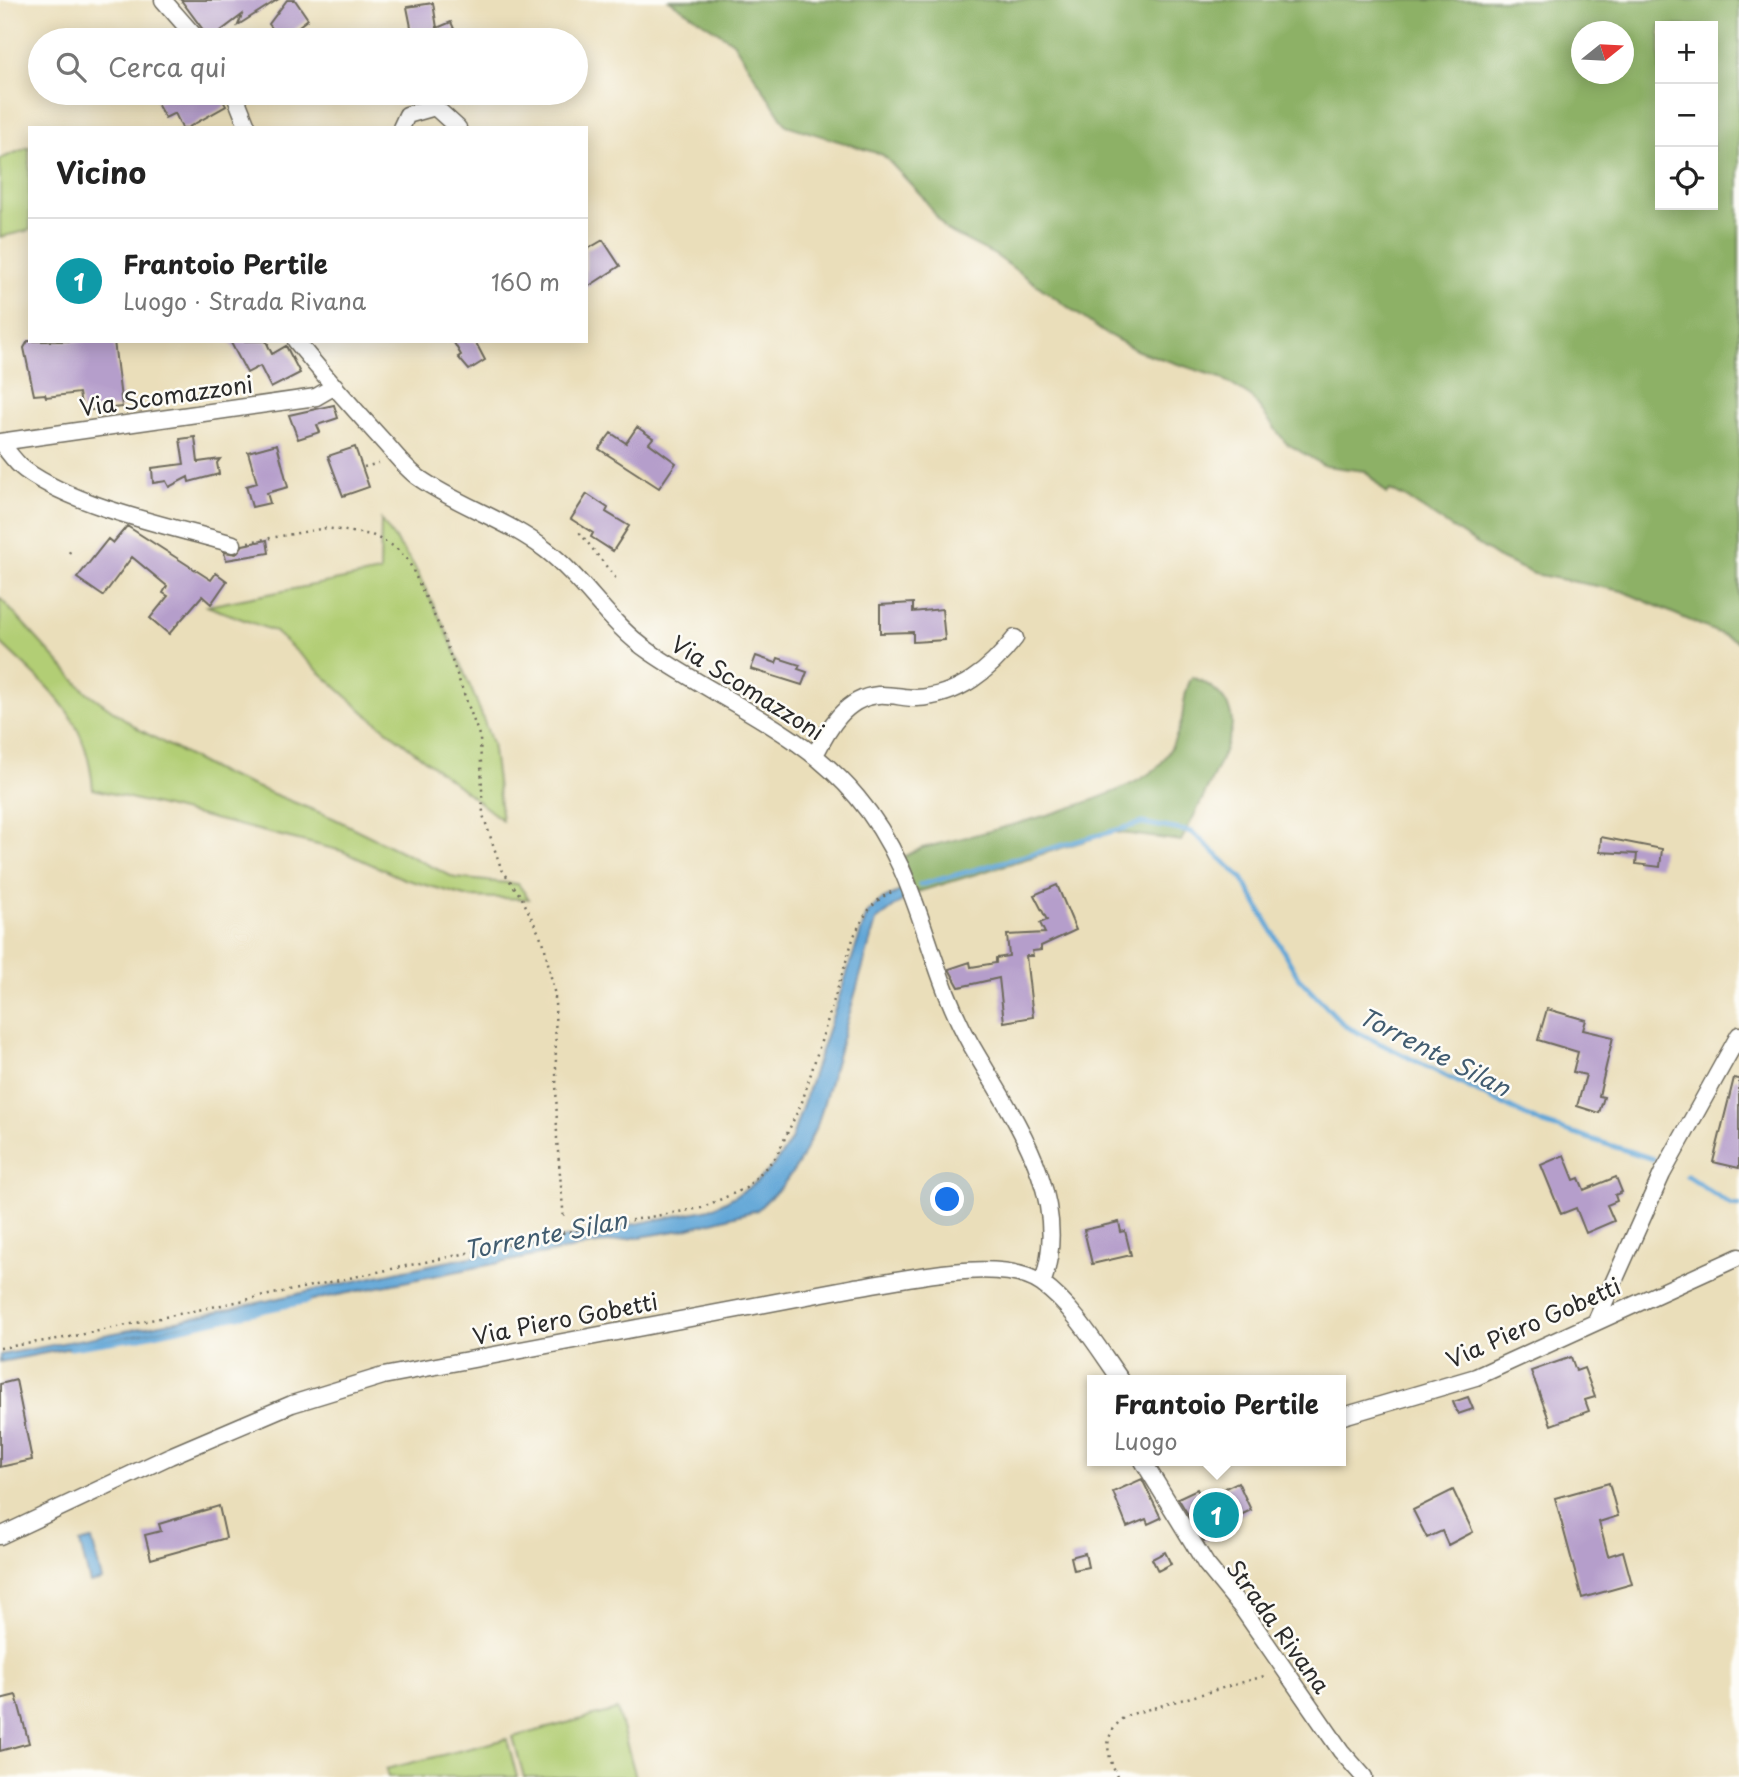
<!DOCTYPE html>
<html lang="it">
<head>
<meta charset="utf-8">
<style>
	:root { --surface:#fff; --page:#f6f6f6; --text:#222; --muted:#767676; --line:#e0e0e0; --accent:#ea580c }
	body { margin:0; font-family:"Playpen Sans",sans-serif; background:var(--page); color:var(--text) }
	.controls { position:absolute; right:21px; top:21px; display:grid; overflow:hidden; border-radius:0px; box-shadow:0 4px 18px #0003 }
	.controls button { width:63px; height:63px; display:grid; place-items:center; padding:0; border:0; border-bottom:2px solid var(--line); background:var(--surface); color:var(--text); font:35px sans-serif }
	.compass { position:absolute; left:1571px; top:21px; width:63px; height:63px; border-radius:50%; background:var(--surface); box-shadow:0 4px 18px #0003; rotate:72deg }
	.you { position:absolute; left:948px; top:1200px; width:24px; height:24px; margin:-18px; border:5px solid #fff; border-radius:50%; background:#1a73e8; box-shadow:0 0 0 10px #1a73e833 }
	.badge { display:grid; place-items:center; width:46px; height:46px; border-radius:50%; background:var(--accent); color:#fff; font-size:23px; font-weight:700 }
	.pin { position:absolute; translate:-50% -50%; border:4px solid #fff; box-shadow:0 2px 7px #0006 }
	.popup { position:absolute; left:1087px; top:1375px; width:259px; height:91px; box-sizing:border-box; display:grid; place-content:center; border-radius:0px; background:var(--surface); filter:drop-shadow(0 2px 5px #0005); font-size:23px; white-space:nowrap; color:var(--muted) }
	.popup b { font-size:26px; color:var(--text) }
	.popup::after { content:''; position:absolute; left:50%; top:100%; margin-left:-14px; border:14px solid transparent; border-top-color:var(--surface) }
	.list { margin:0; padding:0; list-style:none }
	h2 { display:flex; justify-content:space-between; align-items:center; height:91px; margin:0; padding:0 28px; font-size:30px }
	h2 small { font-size:23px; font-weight:400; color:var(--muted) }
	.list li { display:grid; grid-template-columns:46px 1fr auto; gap:21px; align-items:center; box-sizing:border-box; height:126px; padding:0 28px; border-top:2px solid var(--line) }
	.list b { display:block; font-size:26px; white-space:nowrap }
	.list p { margin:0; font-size:23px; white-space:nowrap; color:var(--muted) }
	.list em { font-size:23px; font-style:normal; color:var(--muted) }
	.icon { flex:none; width:38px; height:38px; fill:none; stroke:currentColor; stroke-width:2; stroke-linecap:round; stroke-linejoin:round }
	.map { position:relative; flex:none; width:1739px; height:1777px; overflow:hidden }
	.search { position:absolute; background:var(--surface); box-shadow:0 4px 18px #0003; left:28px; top:28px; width:560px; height:77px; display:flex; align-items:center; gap:18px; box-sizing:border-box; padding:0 24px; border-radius:38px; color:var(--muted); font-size:26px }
	.panel { position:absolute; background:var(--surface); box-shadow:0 4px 18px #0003; left:28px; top:126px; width:560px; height:217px; border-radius:0px }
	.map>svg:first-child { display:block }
</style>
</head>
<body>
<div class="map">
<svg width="1739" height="1777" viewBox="0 0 1739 1777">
	<rect width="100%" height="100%" fill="#fdfcf7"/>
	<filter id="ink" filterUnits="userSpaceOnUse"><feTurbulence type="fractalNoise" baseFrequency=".0143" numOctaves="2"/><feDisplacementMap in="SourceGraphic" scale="14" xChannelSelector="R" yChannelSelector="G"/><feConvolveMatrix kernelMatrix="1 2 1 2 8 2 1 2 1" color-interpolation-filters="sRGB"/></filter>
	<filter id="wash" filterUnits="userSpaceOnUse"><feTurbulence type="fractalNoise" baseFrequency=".00686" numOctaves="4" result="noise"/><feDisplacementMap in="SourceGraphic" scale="28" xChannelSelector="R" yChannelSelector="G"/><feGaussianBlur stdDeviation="1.57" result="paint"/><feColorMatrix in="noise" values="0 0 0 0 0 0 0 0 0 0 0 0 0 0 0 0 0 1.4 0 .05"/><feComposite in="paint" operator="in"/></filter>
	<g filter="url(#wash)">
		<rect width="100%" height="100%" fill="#eadeba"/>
		<!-- green -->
		<path fill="#b2ce74" stroke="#6e7c50" stroke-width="2" d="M29,147L30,230L0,237V159Z
			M381,520L413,564L445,628L476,700L492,743L502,820L365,713L274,631L207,606L380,572Z
			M0,598L84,690L140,730L216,771L333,818L455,878L518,884L529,899L469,897L404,879L342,851L93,789C87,715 50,690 0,642Z
			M617,1710L636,1777H524L513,1737Z
			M507,1739L517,1777H388L386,1769Z"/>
		<!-- forest -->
		<path fill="#8db166" stroke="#5c6e48" stroke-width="2" fill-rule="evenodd" d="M669,0H1739V642L1622,591L1534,574L1499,558L1406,498L1390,490L1387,494L1365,471L1325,466L1286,443L1251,397L1221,378L1138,351L1103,332L995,255L946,230L922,196L883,155L786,125L733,42ZM1713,26V205H1660V26ZM1582,32H1624V74H1582Z
			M1192,677C1211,684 1231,699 1232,722C1233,742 1192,820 1181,841L1114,832L914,893L903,857L922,848C971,836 1136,798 1162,762C1170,751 1177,736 1181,723C1185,706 1183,693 1192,677Z"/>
		<!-- water -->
		<path fill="#61a6d7" stroke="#466881" stroke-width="2" d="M904,889L907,897L876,921L818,1123L799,1163L782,1186L757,1210L682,1230L585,1246L0,1362V1355L172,1322L400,1271L710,1209C746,1192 771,1176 791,1140L867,914L880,901Z
			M92,1540L102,1580L90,1583L80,1543Z"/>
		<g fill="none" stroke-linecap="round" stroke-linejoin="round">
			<!-- stream -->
			<path stroke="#61a6d7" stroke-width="5" d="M920,885L1142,823L1192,832L1242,878L1298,977L1345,1026L1541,1123L1653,1159
				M1687,1176L1731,1205L1739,1206
				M71,1348L136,1338L308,1301"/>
		</g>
		<g id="blocks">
			<!-- building -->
			<path fill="#b59ecb" d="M181,0H277L238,25L242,15L210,39Z
				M287,0H295L308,19L281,40L269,24Z
				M433,3L437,28L451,22L459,40H407L413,37L407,7Z
				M176,93H219L226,106L187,128H182L175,113L165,118L156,102Z
				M603,240L620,266L586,288V250Z
				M28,341H114L122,407L82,411L79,393L46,397L45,394L34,395L24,348Z
				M230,341H266L272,354L286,346L300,373L271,388L260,366L247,373Z
				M453,341H475L485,360L469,370L458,357L461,355Z
				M334,405L338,418L317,425L320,432L298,439L289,415Z
				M637,427L653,438L649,443L676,463L659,488L599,449L611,433L626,443Z
				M195,437L198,462L220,459L217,463L219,474L189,482L188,477L169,487L166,481L153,483L152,468L184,464L180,439Z
				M277,444L288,487L267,493L270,503L252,507L246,486L257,483L248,452Z
				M355,447L369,487L343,496L328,456Z
				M587,494L608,508L606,512L629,526L613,551L591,537L593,533L571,519Z
				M127,526L211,580L216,573L227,581L211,604L202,596L169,634L150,618L168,596L163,593L167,586L132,557L103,596L77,578L108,539L113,543Z
				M267,540L269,553L226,560L224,552L236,554L243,545Z
				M913,603V612L942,609L945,640L913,642V632L880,633V605Z
				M756,656L776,663L778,658L800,665L798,669L807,672L802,685L751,669Z
				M1601,837L1662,849L1660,867L1636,864L1637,854L1600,852Z
				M1057,885L1076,930L1041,946V950L1032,951L1033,956H1026L1033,1017L1004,1022L999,978L959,987L949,969L970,962L971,967L996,963V958L1009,956L1007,935L1045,933L1040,923L1047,920L1034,895Z
				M1547,1009L1586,1020L1583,1030L1613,1037L1599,1096L1604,1097L1599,1113L1577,1106L1586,1075L1573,1072L1578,1052L1538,1040Z
				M1734,1078L1739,1079V1168L1713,1162Z
				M1564,1155L1574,1180L1579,1178L1584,1190L1616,1177L1622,1192L1615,1195L1617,1201L1607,1205L1614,1221L1586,1233L1576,1208L1561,1214L1541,1165Z
				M1119,1222L1121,1232L1125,1231L1131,1255L1092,1264L1084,1230Z
				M1571,1357L1576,1371L1584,1368L1595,1397L1585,1400L1589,1411L1551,1425L1531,1371Z
				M16,1380L32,1460L0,1467V1384Z
				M1468,1397L1473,1409L1458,1414L1453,1402Z
				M1142,1479L1161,1518L1148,1524L1146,1519L1127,1527L1113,1492Z
				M1238,1482L1251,1510L1230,1520L1233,1527L1204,1541L1178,1498L1197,1489L1202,1499Z
				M1609,1483L1618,1516L1599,1522L1608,1556L1623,1551L1632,1584L1582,1598L1555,1498Z
				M1453,1490L1473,1532L1448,1545L1442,1531L1427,1538L1413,1510Z
				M219,1506L226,1538L151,1559L145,1535L161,1531L159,1524Z
				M1165,1552L1171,1564L1158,1571L1152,1559Z
				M1085,1553L1088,1567L1074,1570L1071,1557Z
				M16,1695L29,1743L0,1751V1699Z"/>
		</g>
	</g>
	<g filter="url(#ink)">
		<use href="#blocks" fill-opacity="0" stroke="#6e6a5d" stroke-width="2"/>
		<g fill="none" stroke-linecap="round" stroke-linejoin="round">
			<defs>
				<path id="minor" d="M163,0L198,40
					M234,93L248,128
					M401,128L407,115L435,107L458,128
					M296,341C324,376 354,409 384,442C395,454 406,469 419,478C459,506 508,520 546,550C585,580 609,624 650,652C720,700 802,731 857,797C921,872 924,961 970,1043C1011,1115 1074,1197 1042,1284
					M0,442L316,397L335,386
					M0,442C8,451 15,463 25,470C78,508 170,526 233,544
					M815,755C828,729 845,698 878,695C891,694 904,698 916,698C959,696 990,670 1015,638
					M1597,1319L1662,1174L1739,1035
					M1340,1417L1476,1377L1739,1257
					M1143,1461L1206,1564L1242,1608L1341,1751L1364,1777
					M0,1536L170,1456L292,1404L383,1376L855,1287C902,1280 1001,1255 1042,1284C1074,1307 1098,1348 1121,1380"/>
			</defs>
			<!-- minor casing -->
			<use href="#minor" stroke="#6e6a5d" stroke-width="19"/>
			<!-- path -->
			<path stroke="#6e6a5d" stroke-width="2.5" stroke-dasharray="2 5" stroke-linecap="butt" d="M267,344L271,341
				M364,467L379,463
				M583,526L580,533L617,580
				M248,542L326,528L372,535L395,547L408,560L441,630L480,738L483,815L501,868L522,898L544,944L555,996L557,1140L564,1220
				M69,553L71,550
				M0,1348L70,1337L581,1229L701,1208L746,1188L776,1157L802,1102L854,936C864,916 872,900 894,891
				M1117,1777C1106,1750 1102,1737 1125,1716L1268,1675"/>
			<!-- minor -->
			<use href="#minor" stroke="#fff" stroke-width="16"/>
		</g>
	</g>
	<g text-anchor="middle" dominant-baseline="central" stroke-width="5" stroke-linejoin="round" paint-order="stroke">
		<!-- street labels -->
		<g font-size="23" fill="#2b2b2b" stroke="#fdfcf7">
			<text transform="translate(166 395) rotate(-8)">Via Scomazzoni</text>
			<text transform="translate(748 687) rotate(32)">Via Scomazzoni</text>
			<text transform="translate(565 1318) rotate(-11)">Via Piero Gobetti</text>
			<text transform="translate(1533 1322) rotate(-24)">Via Piero Gobetti</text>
			<text transform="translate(1279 1626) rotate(54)">Strada Rivana</text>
		</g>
		<!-- water labels -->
		<g font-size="24" font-style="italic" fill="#415c70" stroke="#fdfcf7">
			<text transform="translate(1435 1051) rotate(27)">Torrente Silan</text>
			<text transform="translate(545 1234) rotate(-11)">Torrente Silan</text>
		</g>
	</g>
</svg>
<div class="controls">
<button>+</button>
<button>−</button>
<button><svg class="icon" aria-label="locate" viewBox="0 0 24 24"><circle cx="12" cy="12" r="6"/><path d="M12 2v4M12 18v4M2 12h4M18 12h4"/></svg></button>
</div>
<svg class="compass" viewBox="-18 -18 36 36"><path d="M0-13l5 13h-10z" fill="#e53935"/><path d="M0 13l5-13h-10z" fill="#767676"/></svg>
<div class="you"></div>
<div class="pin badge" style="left:1216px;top:1515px;background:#0f9aa8">1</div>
<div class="popup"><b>Frantoio Pertile</b>Luogo</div>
<div class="search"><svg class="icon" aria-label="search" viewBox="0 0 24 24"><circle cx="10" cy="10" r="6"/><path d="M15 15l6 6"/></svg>Cerca qui</div>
<section class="panel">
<h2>Vicino<small></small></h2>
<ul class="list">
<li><span class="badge" style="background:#0f9aa8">1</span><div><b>Frantoio Pertile</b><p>Luogo · Strada Rivana</p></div><em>160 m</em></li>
</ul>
</section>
</div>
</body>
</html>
